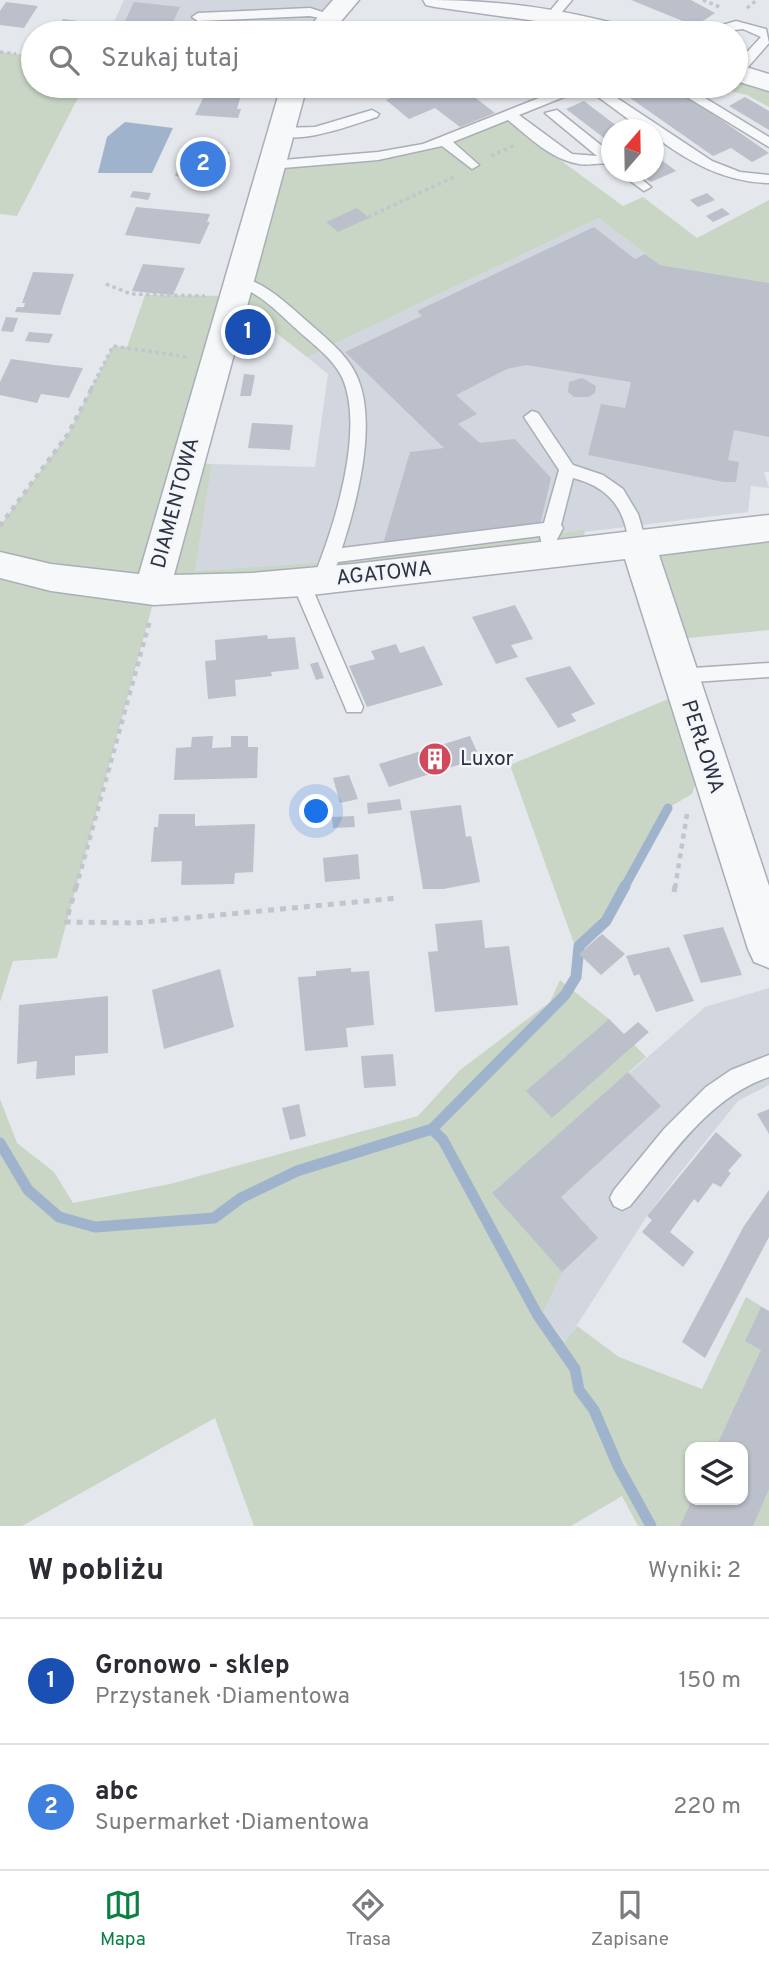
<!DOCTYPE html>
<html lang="pl">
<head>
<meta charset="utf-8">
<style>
	:root { --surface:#fff; --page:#f2f2f3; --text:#2b2b33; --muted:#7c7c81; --line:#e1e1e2; --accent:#0b8043 }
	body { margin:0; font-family:Overpass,sans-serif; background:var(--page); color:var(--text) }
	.controls { position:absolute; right:21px; bottom:21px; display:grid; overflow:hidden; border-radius:14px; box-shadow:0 2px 5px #0004 }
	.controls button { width:63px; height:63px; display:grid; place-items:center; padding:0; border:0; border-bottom:2px solid var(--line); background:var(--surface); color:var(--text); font:35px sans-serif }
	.compass { position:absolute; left:601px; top:119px; width:63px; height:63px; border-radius:50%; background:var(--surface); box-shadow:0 2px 5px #0004; rotate:20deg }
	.you { position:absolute; left:317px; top:812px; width:24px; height:24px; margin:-18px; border:5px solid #fff; border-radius:50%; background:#1a73e8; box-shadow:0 0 0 10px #1a73e833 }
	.badge { display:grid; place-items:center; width:46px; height:46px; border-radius:50%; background:var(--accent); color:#fff; font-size:23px; font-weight:700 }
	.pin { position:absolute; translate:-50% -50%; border:4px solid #fff; box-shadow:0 2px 7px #0006 }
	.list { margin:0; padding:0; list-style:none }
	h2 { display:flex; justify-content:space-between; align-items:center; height:91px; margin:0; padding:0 28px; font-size:30px }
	h2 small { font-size:23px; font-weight:400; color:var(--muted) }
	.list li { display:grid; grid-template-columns:46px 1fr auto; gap:21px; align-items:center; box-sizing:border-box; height:126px; padding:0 28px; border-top:2px solid var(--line) }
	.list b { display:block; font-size:26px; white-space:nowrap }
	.list p { margin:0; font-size:23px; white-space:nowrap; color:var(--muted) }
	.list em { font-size:23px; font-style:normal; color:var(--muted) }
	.icon { flex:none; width:38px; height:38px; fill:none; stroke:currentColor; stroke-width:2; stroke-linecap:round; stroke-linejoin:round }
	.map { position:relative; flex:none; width:769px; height:1526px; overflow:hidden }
	.search { position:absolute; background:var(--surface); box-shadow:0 2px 5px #0004; left:21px; right:21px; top:21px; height:77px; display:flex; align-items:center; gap:18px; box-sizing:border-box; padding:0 24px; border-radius:38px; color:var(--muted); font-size:26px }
	.sheet { height:343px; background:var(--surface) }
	nav { display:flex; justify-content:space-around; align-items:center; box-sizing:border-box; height:98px; border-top:2px solid var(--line); background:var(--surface); font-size:19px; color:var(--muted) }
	nav a { display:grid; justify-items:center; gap:4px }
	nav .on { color:var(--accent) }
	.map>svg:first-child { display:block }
</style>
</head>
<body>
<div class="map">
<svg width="769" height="1526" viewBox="0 0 769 1526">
	<rect width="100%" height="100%" fill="#e4e7ec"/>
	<!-- built -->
	<path fill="#d2d6de" d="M124,0H347L317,33H109Z
		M599,218L660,265L769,283V472H764L769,488L751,486L748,512L355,560L195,571L212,464L315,467L328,374L307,357Z
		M769,988V1085L738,1101L672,1183L647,1216L566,1342L542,1314L492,1193L705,1007Z"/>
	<!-- green -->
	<path fill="#c9d6c5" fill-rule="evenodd" d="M0,52L33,56V86H84L17,216L0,214Z
		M736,72L769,83V107L747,95L708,86H736Z
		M503,118L623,206L643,197L697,238L769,200V283L660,265L599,218L307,357L261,321L243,319L188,462L212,464L195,571L355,560L584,530L585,538L153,603L57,958L13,961L0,1002V526L68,434L113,346L127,347L145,295L234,296L271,165L416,150Z
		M769,528V630L668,640L638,545Z
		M685,692L705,756L692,794L668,808L606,921L577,952L510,765Z
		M560,980L609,1019L646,1057L492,1193L562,1272L542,1314L565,1342L577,1326L619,1357L702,1389L746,1297L769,1311V1526H638L622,1496L571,1526H254L215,1418L22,1526H0V1099L17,1143L54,1172L73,1203L170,1184L418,1116L460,1070L550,1002ZM690,1447H743V1500H690Z"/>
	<!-- water -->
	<path fill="#9fb4cc" d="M125,122L173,128L152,173H98L107,137Z"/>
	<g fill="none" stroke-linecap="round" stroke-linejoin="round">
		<!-- stream-far1 -->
		<path stroke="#9fb4cc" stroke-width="9" d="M624,888L668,808"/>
		<!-- stream -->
		<path stroke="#9fb4cc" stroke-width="11" d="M432,1129L443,1140L537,1314L575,1369L579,1390L594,1410L618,1466L651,1526
			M0,1143L28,1190L59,1217L95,1227L214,1218L241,1198L297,1171L432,1129L565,995L576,977L579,946L606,921L625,886"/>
	</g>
	<!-- building -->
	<path fill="#bbc0ca" d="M631,0H691L715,13L695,26Z
		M6,2L38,6L24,28L0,25V11Z
		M134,2L180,7L168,33H119Z
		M63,19L101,24L95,33H54Z
		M451,21L467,33H420Z
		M147,86H177L174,93L145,90Z
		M420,86H460L495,113L460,127L435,108L409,119L386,100Z
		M613,86H642L660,98L678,90L769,153L752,162L731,148L713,156Z
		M200,91L241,95L237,109H241L238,118L195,115L205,94Z
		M745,97L769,111V130L729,106Z
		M584,101L622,130H612V144L566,109Z
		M188,147L230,152L219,181L175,176Z
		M654,154L676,171L651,182L637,172H654Z
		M133,191L151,193L148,200L130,197Z
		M707,193L715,200L698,207L690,200Z
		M136,207L210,214L207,222H210L200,244L125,235Z
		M357,208L369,218L338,232L326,222Z
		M722,208L730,214L713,222L706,216Z
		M594,227L635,259L645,254L660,265L769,283V437L734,430L728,460L739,462L736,482H724L588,455L601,404L625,408L631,382L526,365L507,369L456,395L477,414L458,424L480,443L515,439L551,478L540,525L383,544L410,452L444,448L345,352L422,316L417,311Z
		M143,264L185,268L173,295L132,291Z
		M33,272L74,274L60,315L15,312L17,307H24L25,303H22Z
		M6,317L18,318L13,332L1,331Z
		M29,332L53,334L49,343L25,341Z
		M11,359L54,365L83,368L69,398L41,394L37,403L0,395V382Z
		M244,374L255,375L251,396H240Z
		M582,378L596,386L595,393L589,397H574L568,392L569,382Z
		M252,423L293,425L290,450L248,448Z
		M515,605L533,639L511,645L518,657L496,664L472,617Z
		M267,635L268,639L295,637L299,669L271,672L272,676L235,680L236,696L208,699L205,661L216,660L215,640Z
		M396,644L400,653L424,646L443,685L367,707L349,666L375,659L371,651Z
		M318,662L324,678L316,680L310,664Z
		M570,666L595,704L571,714L576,721L558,728L525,678Z
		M213,736L212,748L231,747V736H248V747H258L257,778L174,780L176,748L191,747L192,737Z
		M470,736L480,758L389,787L379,764Z
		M349,775L358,799L340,803L333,778Z
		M400,799L402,810L368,814L367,803Z
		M461,805L466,837L471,836L480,882L443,889H423L410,811Z
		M159,814H195V826L255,824L253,872L235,873L234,884L181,885L182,861L151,862L154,827H158Z
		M354,816L355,827L333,828L332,817Z
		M358,854L360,879L325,882L323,858Z
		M482,920L485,948L509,946L518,1005L435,1012L428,952L438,951L435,924Z
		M723,927L742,975L701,983L683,935Z
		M602,934L625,954L601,975L579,954Z
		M669,947L694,1001L656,1012L639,974L634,976L626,956Z
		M351,968V972L369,971L374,1025L346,1028L348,1047L305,1051L298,977L316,976V971Z
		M220,969L234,1027L164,1049L152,990Z
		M108,996V1053L75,1056V1075L36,1079L37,1061L17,1064L19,1005Z
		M609,1019L624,1034L638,1022L649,1032L552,1118L526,1091Z
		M393,1054L396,1086L364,1088L361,1056Z
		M628,1072L661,1106L561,1197L598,1238L562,1272L492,1193Z
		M299,1104L306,1136L290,1140L282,1108Z
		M769,1109V1134L757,1114Z
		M716,1132L742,1155L728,1171L731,1173L721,1187L713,1183L698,1203L694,1199L670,1232L694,1252L683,1267L642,1232L652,1220L647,1216Z
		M769,1190V1237L705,1358L682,1342L744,1226Z
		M761,1307L769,1311V1489L753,1526H680L692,1500H743V1447H716L761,1350L745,1341Z"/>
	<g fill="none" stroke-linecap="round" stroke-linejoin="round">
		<defs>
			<path id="service" d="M559,0H572L556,19H548L546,16Z
				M310,8L335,16L329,20L310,16L198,21L192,17L198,13Z
				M736,21L766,29L769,43L741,75L736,76V64L761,37L743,29L711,33L719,26Z
				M569,86H599L712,161L740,172L769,175V183C724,182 689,162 654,136V130H643L586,88L519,115L572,154L597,156L545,113L557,110L612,154V165C601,161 590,166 579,164C550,159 529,137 508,120L453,142L479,165L472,169L442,146L378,160L271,169L264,165L271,161L378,152L423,144Z
				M692,90L769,137V147L687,97L685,94Z
				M372,110L379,114L377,117C355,124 293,148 274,132L281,128L315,127Z
				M618,172H633L651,187L644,191Z
				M238,276C268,284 286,303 309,323C327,339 349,356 358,379C377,425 357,502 342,548L544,523L559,470L524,417L532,411L538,413L573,465L603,475L623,489L638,514L647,545L644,550H632C628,543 628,536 626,528C619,500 601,485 573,478L561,525L563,528L554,545H542L540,536L338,562L327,586H315L312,581C333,531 366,430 342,377C332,357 310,342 294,327C275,309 258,292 233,284L231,281Z
				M301,576L310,583L363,707L361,712H347L345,707L292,583Z
				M769,663V677L679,683L670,676L679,669Z
				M769,1055V1077C707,1098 670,1158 630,1206L622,1210L614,1206L610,1198L614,1190L664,1129L706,1087L731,1070Z"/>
			<path id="minor" d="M333,0H359L331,33H304Z
				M423,0C499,0 558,8 632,28L636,33H595L565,25L435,7L426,5Z
				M736,64L769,74V91L736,81Z
				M281,86H307L174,575L252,573L353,564L769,515V541L659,555L769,886V968L754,962L748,949L625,559L302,596L154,605L51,591L0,578V552L51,564L139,574Z"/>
		</defs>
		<!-- service casing -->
		<use href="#service" stroke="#a9aeb7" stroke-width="3"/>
		<!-- minor casing -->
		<use href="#minor" stroke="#a9aeb7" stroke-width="3"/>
		<!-- path-far2 -->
		<path stroke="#c2c5cb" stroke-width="3.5" stroke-dasharray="3.5 3.5" stroke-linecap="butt" d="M703,0L722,8
			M747,8L757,0
			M412,33L434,25
			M0,52L16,54
			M491,156L515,145
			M368,217L456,176
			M106,284L131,294L205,296
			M91,389L113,346L187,357"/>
		<!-- path-far1 -->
		<path stroke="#c2c5cb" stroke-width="4.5" stroke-dasharray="5 5" stroke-linecap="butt" d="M0,526L68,434L92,388
			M76,888L150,620
			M675,888L687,814"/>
		<!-- path -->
		<path stroke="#c2c5cb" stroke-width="5" stroke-dasharray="6 6" stroke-linecap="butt" d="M76,886L66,922L134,923L398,898
			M674,892L675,886"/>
		<!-- service -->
		<use href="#service" fill="#f7f8fa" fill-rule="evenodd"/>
		<!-- minor -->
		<use href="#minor" fill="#f7f8fa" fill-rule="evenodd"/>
	</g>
	<!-- icons -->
	<defs>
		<symbol id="building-disc" viewBox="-11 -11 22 22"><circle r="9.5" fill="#d1495b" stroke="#f4f6f9"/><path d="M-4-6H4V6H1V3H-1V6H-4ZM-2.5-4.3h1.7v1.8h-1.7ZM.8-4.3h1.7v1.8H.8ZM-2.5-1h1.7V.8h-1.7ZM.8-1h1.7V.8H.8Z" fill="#fff"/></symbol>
	</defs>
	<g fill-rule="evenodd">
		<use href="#building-disc" x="416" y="740" width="38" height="38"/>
	</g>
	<g text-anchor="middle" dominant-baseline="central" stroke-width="5" stroke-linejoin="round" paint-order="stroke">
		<!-- street labels -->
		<g font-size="21" fill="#2b3445" stroke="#f4f6f9">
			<text transform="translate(176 503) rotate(-75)">DIAMENTOWA</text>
			<text transform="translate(384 574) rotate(-6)">AGATOWA</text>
			<text transform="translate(702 747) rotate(72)">PERŁOWA</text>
		</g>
		<!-- poi labels -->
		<g font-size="21" fill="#2b3445" stroke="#f4f6f9" text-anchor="start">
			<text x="460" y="759">Luxor</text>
		</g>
	</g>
</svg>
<div class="controls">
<button><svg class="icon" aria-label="layers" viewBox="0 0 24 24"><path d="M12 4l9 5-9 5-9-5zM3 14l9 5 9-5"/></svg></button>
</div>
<svg class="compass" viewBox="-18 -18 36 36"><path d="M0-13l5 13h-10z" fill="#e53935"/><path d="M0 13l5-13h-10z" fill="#7c7c81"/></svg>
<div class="you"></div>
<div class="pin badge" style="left:248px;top:332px;background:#1a4fb4">1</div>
<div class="pin badge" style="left:203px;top:164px;background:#3f7fe0">2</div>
<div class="search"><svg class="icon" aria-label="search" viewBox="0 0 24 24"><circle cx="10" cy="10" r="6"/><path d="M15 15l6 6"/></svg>Szukaj tutaj</div>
</div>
<section class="sheet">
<h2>W pobliżu<small>Wyniki: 2</small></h2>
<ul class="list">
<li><span class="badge" style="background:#1a4fb4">1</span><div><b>Gronowo - sklep</b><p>Przystanek · Diamentowa</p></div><em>150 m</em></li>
<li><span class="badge" style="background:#3f7fe0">2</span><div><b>abc</b><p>Supermarket · Diamentowa</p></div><em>220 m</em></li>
</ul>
</section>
<nav>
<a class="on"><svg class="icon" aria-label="map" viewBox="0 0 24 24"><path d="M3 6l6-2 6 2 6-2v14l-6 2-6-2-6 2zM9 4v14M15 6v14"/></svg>Mapa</a>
<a><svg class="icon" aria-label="directions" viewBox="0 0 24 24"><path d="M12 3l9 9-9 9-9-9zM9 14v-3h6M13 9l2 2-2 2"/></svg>Trasa</a>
<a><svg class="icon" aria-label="saved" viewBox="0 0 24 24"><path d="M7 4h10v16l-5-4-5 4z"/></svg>Zapisane</a>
</nav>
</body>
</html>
